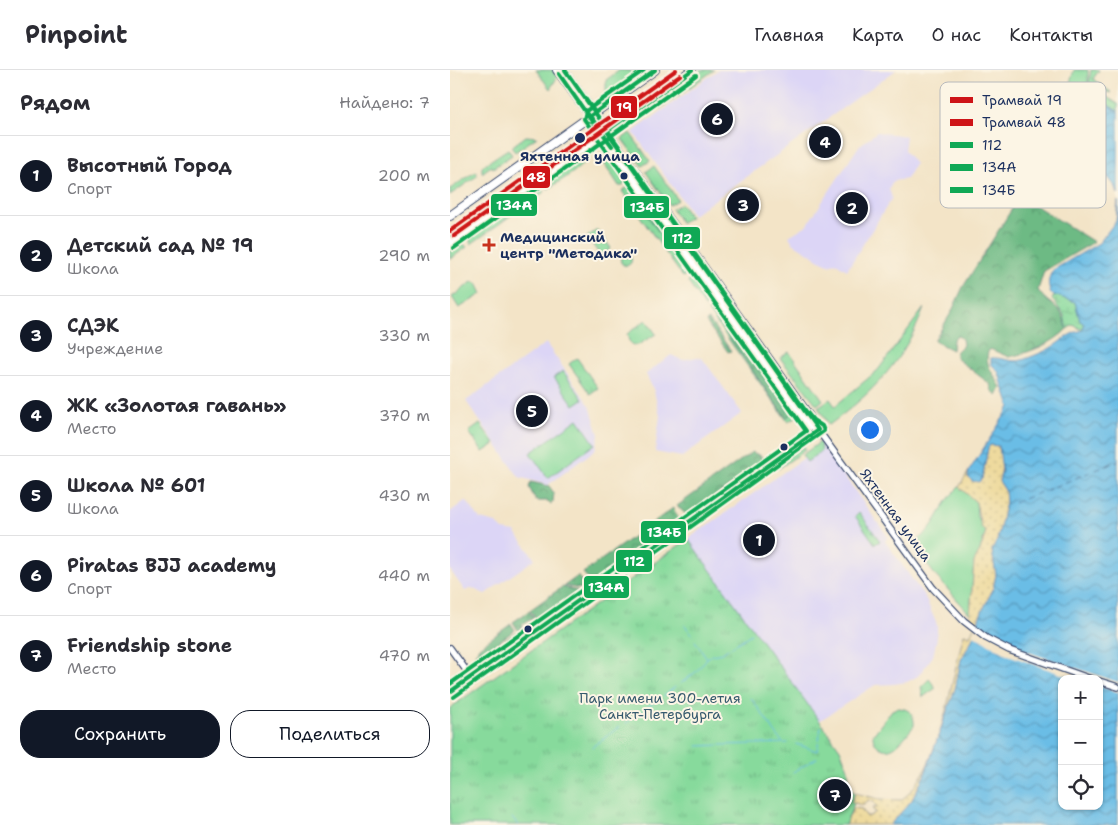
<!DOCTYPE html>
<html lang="ru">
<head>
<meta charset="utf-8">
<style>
	:root { --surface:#fff; --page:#f7f7f7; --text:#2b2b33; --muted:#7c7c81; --line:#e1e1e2; --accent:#111827 }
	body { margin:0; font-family:"Shantell Sans",sans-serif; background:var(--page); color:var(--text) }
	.controls { position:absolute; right:15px; bottom:15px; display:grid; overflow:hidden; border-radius:10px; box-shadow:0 1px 4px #0004 }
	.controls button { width:45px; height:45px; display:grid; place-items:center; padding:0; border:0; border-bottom:1px solid var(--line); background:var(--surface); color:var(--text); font:25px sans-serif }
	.you { position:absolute; left:419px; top:359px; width:18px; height:18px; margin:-12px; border:4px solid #fff; border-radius:50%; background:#1a73e8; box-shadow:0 0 0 8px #1a73e833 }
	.badge { display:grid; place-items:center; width:32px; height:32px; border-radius:50%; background:var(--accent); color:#fff; font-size:16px; font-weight:700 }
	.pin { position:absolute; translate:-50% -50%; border:2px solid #fff; box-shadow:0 1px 5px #0006 }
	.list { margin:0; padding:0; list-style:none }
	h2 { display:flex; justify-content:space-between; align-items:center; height:65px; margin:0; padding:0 20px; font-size:21px }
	h2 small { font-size:16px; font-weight:400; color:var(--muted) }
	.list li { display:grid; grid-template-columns:32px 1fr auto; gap:15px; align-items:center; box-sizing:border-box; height:80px; padding:0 20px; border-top:1px solid var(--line) }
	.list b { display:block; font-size:19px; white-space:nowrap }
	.list p { margin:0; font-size:16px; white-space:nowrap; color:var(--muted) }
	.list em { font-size:16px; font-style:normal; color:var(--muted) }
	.actions { display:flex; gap:10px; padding:15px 20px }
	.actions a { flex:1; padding:11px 0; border:1px solid var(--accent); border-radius:20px; text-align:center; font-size:18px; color:var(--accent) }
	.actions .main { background:var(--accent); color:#fff }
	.icon { flex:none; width:28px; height:28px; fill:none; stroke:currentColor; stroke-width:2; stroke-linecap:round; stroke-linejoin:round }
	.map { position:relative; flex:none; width:668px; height:755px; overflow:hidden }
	header { display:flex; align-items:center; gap:30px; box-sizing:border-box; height:70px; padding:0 25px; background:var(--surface); border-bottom:1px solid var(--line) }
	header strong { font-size:24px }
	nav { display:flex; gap:28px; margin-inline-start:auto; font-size:18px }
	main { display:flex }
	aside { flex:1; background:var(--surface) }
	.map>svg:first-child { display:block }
</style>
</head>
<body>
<header>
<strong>Pinpoint</strong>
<nav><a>Главная</a><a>Карта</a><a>О нас</a><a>Контакты</a></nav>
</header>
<main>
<aside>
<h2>Рядом<small>Найдено: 7</small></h2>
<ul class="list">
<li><span class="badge">1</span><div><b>Высотный Город</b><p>Спорт</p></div><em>200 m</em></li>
<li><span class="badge">2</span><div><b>Детский сад № 19</b><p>Школа</p></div><em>290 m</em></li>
<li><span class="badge">3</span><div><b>СДЭК</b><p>Учреждение</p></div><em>330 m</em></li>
<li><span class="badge">4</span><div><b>ЖК «Золотая гавань»</b><p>Место</p></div><em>370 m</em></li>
<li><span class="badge">5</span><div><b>Школа № 601</b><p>Школа</p></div><em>430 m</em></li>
<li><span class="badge">6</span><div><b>Piratas BJJ academy</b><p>Спорт</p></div><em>440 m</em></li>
<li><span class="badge">7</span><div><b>Friendship stone</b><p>Место</p></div><em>470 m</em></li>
</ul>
<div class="actions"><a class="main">Сохранить</a><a>Поделиться</a></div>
</aside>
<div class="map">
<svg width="668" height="755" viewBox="0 0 668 755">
	<defs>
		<pattern id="forest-crowns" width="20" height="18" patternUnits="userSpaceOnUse" patternTransform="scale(1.25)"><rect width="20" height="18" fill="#6dba84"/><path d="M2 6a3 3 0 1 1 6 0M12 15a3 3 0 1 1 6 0" fill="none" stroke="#59986f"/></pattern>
		<pattern id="wetland-marsh" width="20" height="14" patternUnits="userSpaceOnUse" patternTransform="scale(1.25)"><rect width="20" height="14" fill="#87da9c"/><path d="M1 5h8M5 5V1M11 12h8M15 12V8" fill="none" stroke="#74bb89"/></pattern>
		<pattern id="sand-dots" width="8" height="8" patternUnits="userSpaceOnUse" patternTransform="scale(1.25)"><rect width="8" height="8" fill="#eeda9e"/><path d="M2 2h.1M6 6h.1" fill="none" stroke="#ccbb8a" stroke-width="1.8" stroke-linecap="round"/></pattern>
		<pattern id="park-tufts" width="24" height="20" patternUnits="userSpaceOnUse" patternTransform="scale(1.25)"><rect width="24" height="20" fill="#87da9c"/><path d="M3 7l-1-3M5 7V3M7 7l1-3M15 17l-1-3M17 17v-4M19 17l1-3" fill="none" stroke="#74bb89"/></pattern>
		<pattern id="water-waves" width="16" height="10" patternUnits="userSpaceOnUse" patternTransform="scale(1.25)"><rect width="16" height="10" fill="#6bbde6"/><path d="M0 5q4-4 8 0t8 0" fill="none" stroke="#579abe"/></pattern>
	</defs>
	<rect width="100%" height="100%" fill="#fcf5e5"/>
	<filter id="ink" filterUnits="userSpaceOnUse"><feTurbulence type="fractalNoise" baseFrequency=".02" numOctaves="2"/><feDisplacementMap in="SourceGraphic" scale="10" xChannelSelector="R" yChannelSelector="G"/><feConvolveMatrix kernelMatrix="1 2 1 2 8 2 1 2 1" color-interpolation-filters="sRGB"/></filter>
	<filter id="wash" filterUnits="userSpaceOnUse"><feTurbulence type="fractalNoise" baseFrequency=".0096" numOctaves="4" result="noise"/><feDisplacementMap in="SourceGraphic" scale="20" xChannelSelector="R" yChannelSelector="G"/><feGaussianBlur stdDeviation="1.12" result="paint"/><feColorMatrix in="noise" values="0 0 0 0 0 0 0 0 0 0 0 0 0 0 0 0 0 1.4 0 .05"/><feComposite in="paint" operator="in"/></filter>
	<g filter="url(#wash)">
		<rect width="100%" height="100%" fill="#f3e4c7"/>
		<!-- built -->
		<path fill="#dcd5f6" d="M268,0H446L243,145L183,62Z
			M427,62L456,66L454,80L465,94L456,109L443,111L439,118L442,128L397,200L386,193L378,195L343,173L339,166L357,155L409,76Z
			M96,273L140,336L149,365L145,380L98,415L69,407L16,331Z
			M221,285L232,290L247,287L252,288L292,343L232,387L205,382L210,346L204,321L196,304Z
			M370,372L438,467L435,471L475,527L487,555V567L483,586L468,606L457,612L444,614L425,615L369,651L238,469L354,388L352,385Z
			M16,430L30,449L46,453L53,460L65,462L85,489L35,524L22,518L15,521L0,500V442Z"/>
		<!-- grass -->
		<path fill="#87da9c" stroke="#51847d" d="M86,0H104L108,6L100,19Z
			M170,0L194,2L159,27L156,22V10Z
			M250,0H264L211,38L203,33Z
			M624,0H638V15L668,34V41L656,34L648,38L620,13Z
			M641,0H649L643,9L662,23L651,21L639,13Z
			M180,63L200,91L192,96L172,69Z
			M76,66L87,67L65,82L61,77Z
			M58,79L62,85L43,98L41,96L32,103V96Z
			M137,81C142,94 108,112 98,119L94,112Z
			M159,87H162L178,110L173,116H169L154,93Z
			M204,96L228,130L219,135L196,102Z
			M26,101L27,106L0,125V119Z
			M184,113L245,199L233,207L172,121Z
			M88,115L94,122L21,174L18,166Z
			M231,134L240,147L231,153L222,139Z
			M147,160L161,178L153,185H150L137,167Z
			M10,171L17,177L0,189V178Z
			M248,205L267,229L255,237L238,212Z
			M22,212L27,213L32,224L9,238L2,227Z
			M269,233L349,345L338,352L258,241Z
			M474,238C455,289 423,323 379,355L368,337L380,329L385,336L428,300Z
			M339,282L373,330L367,335L330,288Z
			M113,301L133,329L124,335L104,307Z
			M128,349L145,374L98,408L80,383Z
			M370,372L372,380L357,392L352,385Z
			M354,376L355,380L328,399L325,396Z
			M509,417L526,432L527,447L536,461L530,481L524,492L520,544L485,505L463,475C467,469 470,468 475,464C488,451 494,430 509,417Z
			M409,442L430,471L425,474L405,446Z
			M67,562L68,564L57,575L32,593L29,589Z
			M447,638C459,638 465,644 464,656C455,666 442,688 428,676C424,673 423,670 423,665L442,640Z"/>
		<!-- forest -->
		<path fill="url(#forest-crowns)" stroke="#447471" d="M183,120L237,196L234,197L181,123Z
			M570,126L644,172L594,201L588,220C601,240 610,230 617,259C604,273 579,283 559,287L540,279L538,282C534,296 546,306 551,318L547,326L542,321L540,314L506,288V282L513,275L512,269L507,265L503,270L502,280L484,271L501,243L513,217Z
			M269,244L340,345L336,348L265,247Z
			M259,250L281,281L278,282L256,252Z
			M302,382L311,386L315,391L238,446L227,436Z
			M81,412L99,416L104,423L103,432L100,434L97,431H86L79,417Z
			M223,438L230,452L143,514L133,503Z
			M128,506L135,517L132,519L114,516Z
			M112,517L131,522L101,543L87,550L80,540Z
			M79,541L84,548L72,554L73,556L68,560L63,552Z
			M61,554L65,560L28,587L25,584L29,577Z"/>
		<!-- wetland -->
		<path fill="url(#wetland-marsh)" stroke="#51847d" d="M604,225L625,232L630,251L634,254L633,260L623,255L617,259L614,245L602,229Z"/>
		<!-- sand -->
		<path fill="url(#sand-dots)" stroke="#84847e" d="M546,374C555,383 552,400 549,411L555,420L556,432L547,471L542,480L546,505L543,519L530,546L522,570L511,590L505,619L475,704L462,730L440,755H395L403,738L412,739L416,746H420L426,742L423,740V737L427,738L423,731L419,730L412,735L401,732L405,723L429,729L451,730C490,703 501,609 514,564L520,566L526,552L520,546L524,492L530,481L536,461L531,457L526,432L509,417L519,401L518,407L532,409L538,378L540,375Z"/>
		<!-- park -->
		<path fill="url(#park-tufts)" stroke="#51847d" d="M170.5 190a5.5 5.5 0 1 1 11 0a5.5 5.5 0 1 1-11 0Z
			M196,250L206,264L188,275H183L179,271L177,264Z
			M127,288L148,318L140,324L119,294Z
			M30,354L45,374L33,382L19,362Z
			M238,469L390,679L398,699L399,719L405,723L401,732L404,733L395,755H0V638Z
			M479,609L486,618L473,627L471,617Z"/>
		<!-- water -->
		<path fill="url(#water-waves)" stroke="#4376a2" fill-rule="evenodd" d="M656,34L668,41V124C663,109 655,105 643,96C611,72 628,49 656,34Z
			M668,131V755H440L462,730L475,704L505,619L511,590L522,570L530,546L543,519L546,505L542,480L547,471L556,432L555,420L549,411L552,401L549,376L540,375L538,378L532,409L529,412L522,411L518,407L519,401L560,337L548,301L541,294V288C552,287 561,293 572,290C581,287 594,282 602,277C615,269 617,264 633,260L634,254L630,251L625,232L601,224C597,215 598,208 603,200L649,173L666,151ZM612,609H649V736H612Z"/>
		<!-- pier -->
		<path fill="#f3e4c7" d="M525,554L569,579L668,612V622L649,616V609H625L558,585L522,564Z"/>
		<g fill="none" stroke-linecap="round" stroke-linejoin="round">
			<!-- stream -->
			<path stroke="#6bbde6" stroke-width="1" d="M235,555L242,565
				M245,571L257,588
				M230,614L247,601L257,588L262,585L272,583L301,564
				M214,626L225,617
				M301,628L332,672
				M176,653L207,630
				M346,674L367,681L371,657
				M271,675L338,673
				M248,676L269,675
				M142,677L169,657
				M343,702L367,688
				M62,748L68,755"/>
			<!-- ferry -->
			<path stroke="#335a87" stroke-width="1" stroke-dasharray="6 5" stroke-linecap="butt" d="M564,433L668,391"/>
		</g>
	</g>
	<g filter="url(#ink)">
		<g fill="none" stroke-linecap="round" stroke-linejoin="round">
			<defs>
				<path id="minor" d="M368,360L483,518L514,551L536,568L559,580L641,609
					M0,578L21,607
					M649,611L668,617"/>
				<path id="tertiary" d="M114,0L359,345L368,360
					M153,64L359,355L367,360
					M0,622L368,360"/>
				<path id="secondary" d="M107,0L153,64
					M0,146L205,0
					M0,173L242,0"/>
			</defs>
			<!-- minor casing -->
			<use href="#minor" stroke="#3b4a6e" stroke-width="8"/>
			<!-- tertiary casing -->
			<use href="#tertiary" stroke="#3b4a6e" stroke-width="9"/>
			<!-- secondary casing -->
			<use href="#secondary" stroke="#3b4a6e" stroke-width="10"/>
			<!-- minor -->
			<use href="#minor" stroke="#fff" stroke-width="5.5"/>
			<!-- tertiary -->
			<use href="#tertiary" stroke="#fff" stroke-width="7"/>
			<!-- secondary -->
			<use href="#secondary" stroke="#fff" stroke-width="8"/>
			<defs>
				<path id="bus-1" d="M242,0L157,61L368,360
					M162,76L140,46L205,0
					M0,622L368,360"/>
				<path id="bus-2" d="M4,178L246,5
					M4,627L374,361L372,356L363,350L355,340L115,0"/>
				<path id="bus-3" d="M0,165L148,60L109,4
					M0,614L356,361L134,49L136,41L194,0"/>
			</defs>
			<!-- bus-1 casing -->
			<use href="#bus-1" stroke="#fcf5e5" stroke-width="8"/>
			<!-- bus-2 casing -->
			<use href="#bus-2" stroke="#fcf5e5" stroke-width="8"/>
			<!-- bus-3 casing -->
			<use href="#bus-3" stroke="#fcf5e5" stroke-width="8"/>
			<!-- bus-1 -->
			<use href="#bus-1" stroke="#10a855" stroke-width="4"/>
			<!-- bus-2 -->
			<use href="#bus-2" stroke="#10a855" stroke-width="4"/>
			<!-- bus-3 -->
			<use href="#bus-3" stroke="#10a855" stroke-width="4"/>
			<defs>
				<path id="tram-1" d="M0,161L226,0"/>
				<path id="tram-2" d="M4,166L230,5"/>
			</defs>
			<!-- tram-1 casing -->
			<use href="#tram-1" stroke="#fcf5e5" stroke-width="8"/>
			<!-- tram-2 casing -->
			<use href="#tram-2" stroke="#fcf5e5" stroke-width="8"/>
			<!-- tram-1 -->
			<use href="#tram-1" stroke="#ce1417" stroke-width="4"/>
			<!-- tram-2 -->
			<use href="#tram-2" stroke="#ce1417" stroke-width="4"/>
		</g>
	</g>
	<!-- markers -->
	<g fill="#1b2f5e" stroke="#fcf5e5" stroke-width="2">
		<circle cx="130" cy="68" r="6"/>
		<circle cx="174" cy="106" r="4.5"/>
		<circle cx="334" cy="377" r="4.5"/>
		<circle cx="78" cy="559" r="4.5"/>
	</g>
	<path fill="#c8321e" stroke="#fcf5e5" stroke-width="2" d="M36.5 167.5h5v5h5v5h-5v5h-5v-5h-5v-5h5z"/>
	<g text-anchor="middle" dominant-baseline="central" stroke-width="4" stroke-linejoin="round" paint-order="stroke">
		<!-- stop labels -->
		<g font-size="14" font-weight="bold" fill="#1b2f5e" stroke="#fcf5e5">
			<text x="130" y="86">Яхтенная улица</text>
		</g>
		<!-- poi labels -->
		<g font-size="14" font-weight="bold" fill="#1b2f5e" stroke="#fcf5e5" text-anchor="start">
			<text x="50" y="167">Медицинский<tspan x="50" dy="16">центр "Методика"</tspan></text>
		</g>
		<!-- street labels -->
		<g font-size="14" fill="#1b2f5e" stroke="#fcf5e5">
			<text transform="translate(446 445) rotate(54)">Яхтенная улица</text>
		</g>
		<!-- park labels -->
		<g font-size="14" fill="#365a6e" stroke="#fcf5e5">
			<text x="210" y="628">Парк имени 300-летия<tspan x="210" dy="16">Санкт-Петербурга</tspan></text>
		</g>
	</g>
	<!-- legend -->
	<rect x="490" y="12" width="166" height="126" rx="8" fill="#fcf5e5" stroke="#b8babc" stroke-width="1"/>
	<rect x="500" y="27" width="23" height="6" fill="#ce1417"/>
	<rect x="500" y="49" width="23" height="7" fill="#ce1417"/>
	<rect x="500" y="72" width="23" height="6" fill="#10a855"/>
	<rect x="500" y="94" width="23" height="7" fill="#10a855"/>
	<rect x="500" y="117" width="23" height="6" fill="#10a855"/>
	<g font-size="14" fill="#1b2f5e">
		<text x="532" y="35">Трамвай 19</text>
		<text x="532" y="57">Трамвай 48</text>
		<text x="532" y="80">112</text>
		<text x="532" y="102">134А</text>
		<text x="532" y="125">134Б</text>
	</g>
	<g stroke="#fcf5e5" stroke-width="2">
		<rect x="160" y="25" width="28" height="24" rx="5" fill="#ce1417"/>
		<rect x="72" y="95" width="29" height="24" rx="5" fill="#ce1417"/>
		<rect x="40" y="123" width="48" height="24" rx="5" fill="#10a855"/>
		<rect x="173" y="125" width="47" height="24" rx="5" fill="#10a855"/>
		<rect x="213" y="156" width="38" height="24" rx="5" fill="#10a855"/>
		<rect x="190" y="450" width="47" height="24" rx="5" fill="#10a855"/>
		<rect x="165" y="479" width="38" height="24" rx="5" fill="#10a855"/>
		<rect x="133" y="505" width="47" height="24" rx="5" fill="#10a855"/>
	</g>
	<g font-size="14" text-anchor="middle" font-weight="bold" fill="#fff">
		<text x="174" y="42">19</text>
		<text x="86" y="112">48</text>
		<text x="64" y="140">134А</text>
		<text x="197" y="142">134Б</text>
		<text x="232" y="173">112</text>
		<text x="214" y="467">134Б</text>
		<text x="184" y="496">112</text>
		<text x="156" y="522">134А</text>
	</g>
</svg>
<div class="controls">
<button>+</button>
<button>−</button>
<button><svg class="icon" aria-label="locate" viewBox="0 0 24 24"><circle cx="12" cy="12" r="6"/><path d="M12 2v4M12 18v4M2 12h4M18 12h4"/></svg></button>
</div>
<div class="you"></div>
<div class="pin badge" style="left:309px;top:470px">1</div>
<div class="pin badge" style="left:402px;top:138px">2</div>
<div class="pin badge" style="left:293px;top:135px">3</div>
<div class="pin badge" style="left:375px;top:72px">4</div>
<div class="pin badge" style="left:82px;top:341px">5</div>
<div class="pin badge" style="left:267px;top:49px">6</div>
<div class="pin badge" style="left:385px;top:725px">7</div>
</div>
</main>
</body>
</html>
